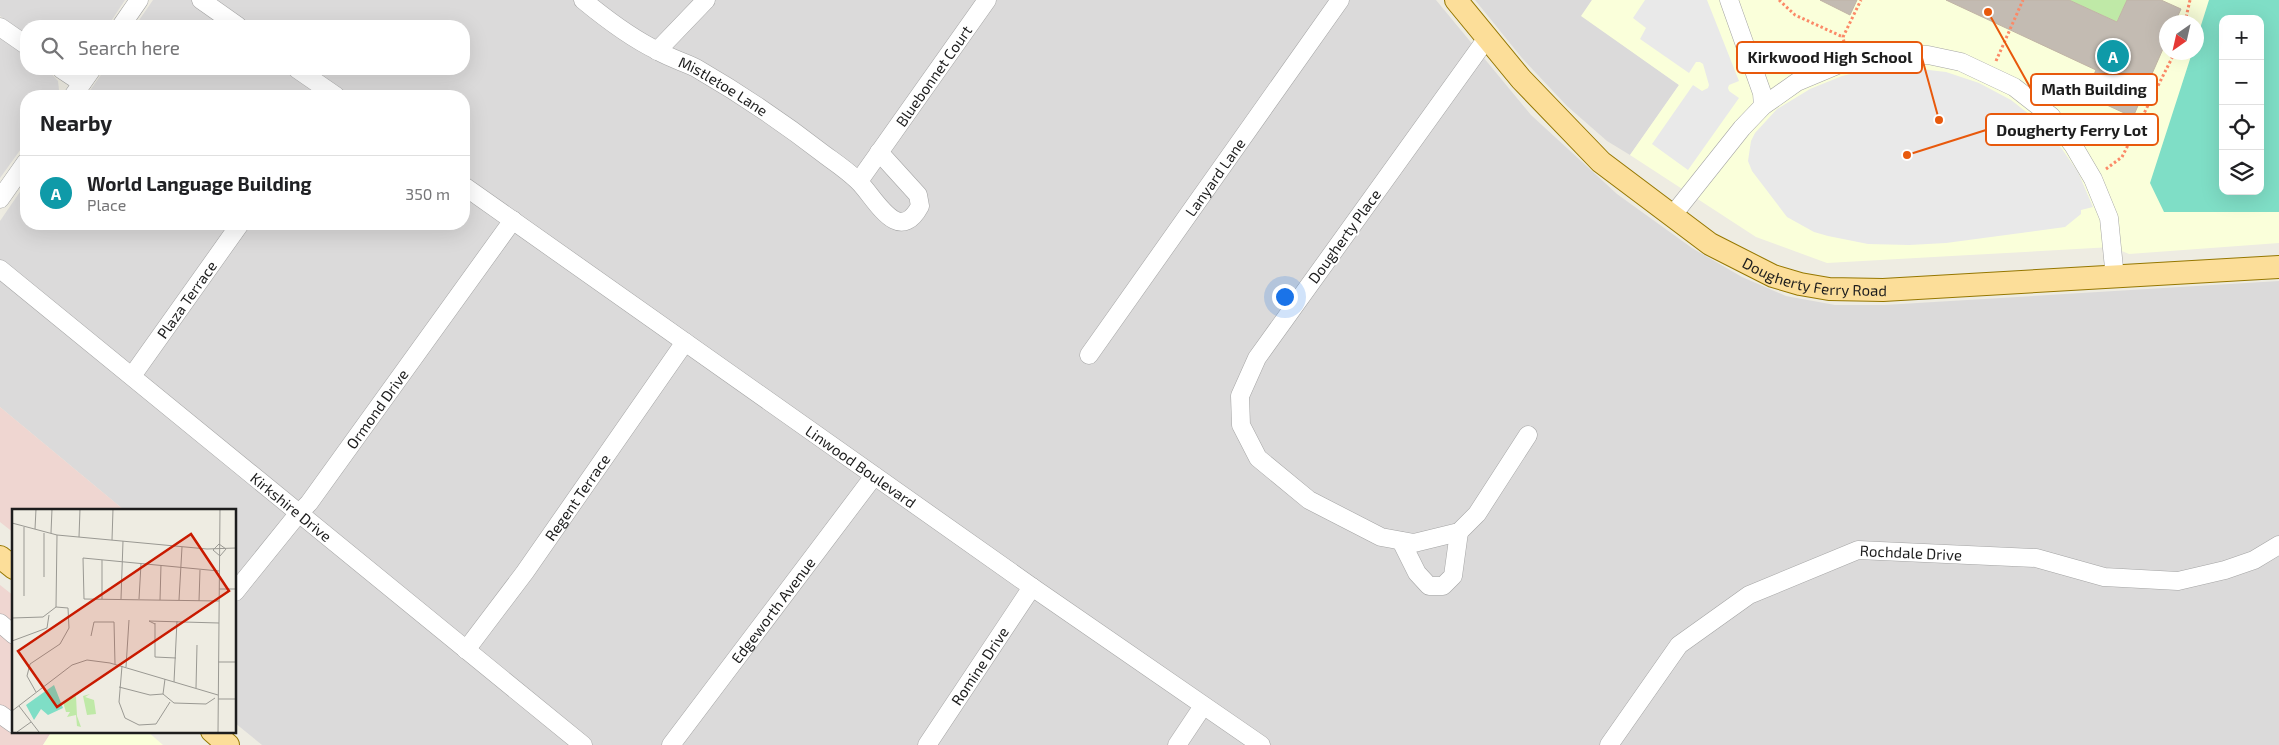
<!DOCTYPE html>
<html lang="en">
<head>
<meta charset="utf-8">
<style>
	:root { --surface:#fff; --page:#f2f2f2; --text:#202124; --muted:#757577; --line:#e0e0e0; --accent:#c91a00 }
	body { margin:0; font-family:"Exo 2",sans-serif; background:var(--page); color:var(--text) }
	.controls { position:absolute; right:15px; top:15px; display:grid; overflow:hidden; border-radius:10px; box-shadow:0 5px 20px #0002 }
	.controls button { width:45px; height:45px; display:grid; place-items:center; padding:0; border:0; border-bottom:1px solid var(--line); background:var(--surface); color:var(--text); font:25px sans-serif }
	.compass { position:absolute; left:2159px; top:15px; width:45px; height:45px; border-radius:50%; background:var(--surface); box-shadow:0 5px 20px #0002; rotate:214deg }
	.you { position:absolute; left:1284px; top:296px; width:18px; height:18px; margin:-12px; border:4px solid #fff; border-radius:50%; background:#1a73e8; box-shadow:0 0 0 8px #1a73e833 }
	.badge { display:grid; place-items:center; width:32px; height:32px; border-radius:50%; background:var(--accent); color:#fff; font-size:16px; font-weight:700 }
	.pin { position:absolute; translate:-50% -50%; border:2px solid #fff; box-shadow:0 1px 5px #0006 }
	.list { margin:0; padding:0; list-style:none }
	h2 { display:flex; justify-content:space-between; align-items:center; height:65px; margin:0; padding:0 20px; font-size:21px }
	h2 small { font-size:16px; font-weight:400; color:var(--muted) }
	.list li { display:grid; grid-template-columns:32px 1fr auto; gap:15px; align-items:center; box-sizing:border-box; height:75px; padding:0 20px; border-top:1px solid var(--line) }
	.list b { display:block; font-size:19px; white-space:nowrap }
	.list p { margin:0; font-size:16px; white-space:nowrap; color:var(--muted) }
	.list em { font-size:16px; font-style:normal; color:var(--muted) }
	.icon { flex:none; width:28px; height:28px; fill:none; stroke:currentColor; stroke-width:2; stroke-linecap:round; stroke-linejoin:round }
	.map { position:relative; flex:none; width:2279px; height:745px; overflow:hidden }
	.search { position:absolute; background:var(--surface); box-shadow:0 5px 20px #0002; left:20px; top:20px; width:450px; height:55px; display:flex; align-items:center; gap:12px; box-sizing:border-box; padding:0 18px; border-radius:20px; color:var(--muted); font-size:19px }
	.panel { position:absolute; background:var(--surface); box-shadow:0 5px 20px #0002; left:20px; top:90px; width:450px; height:140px; border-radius:20px }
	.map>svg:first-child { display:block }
</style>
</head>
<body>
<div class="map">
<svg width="2279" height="745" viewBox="0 0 2279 745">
	<rect width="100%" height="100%" fill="#eeece2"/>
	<!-- residential -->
	<path fill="#dbdada" d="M0,0H125L108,26H26V35L0,16Z
		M153,0H1436L1531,115L1617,194L1692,248L1742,277L1786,296L1835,305H1884L2279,281V745H262L235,723V510H124L0,407V221L26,183V224H464V96H86L105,69H464V26H135Z
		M1475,0H1592L1582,16L1679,85L1630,155L1607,141L1567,106L1522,58Z
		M0,36L26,55V69L48,70L58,81L59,90L57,96H26V142L0,178Z"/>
	<!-- commercial -->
	<path fill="#efd6d1" d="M0,407L124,510H14V533L0,522Z
		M0,585L14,596V731H52L43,745H0Z"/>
	<!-- education -->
	<path fill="#faffda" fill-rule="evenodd" d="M1592,0H2279V243L2129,254L2112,247L1827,263L1756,237L1630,155L1679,85L1581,16ZM2223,19H2260V191H2223ZM2166,22H2196V52H2166Z
		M52,731H147L163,745H43Z"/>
	<!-- grass -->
	<path fill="#bfe9a7" d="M2069,0H2127L2117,22Z"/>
	<!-- pitch -->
	<path fill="#7fdec6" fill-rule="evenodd" d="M2209,0H2279V212H2164L2150,183L2192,53L2196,52L2197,38ZM2223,19H2260V191H2223Z"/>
	<!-- parking -->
	<path fill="#e9e9e9" d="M1645,0H1707L1739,81L1729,85L1728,88L1729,91L1739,98L1688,170L1652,144L1693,85L1702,91L1708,88L1709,85L1703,64L1700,62H1696L1689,73L1640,39L1646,28L1633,18Z
		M1877,68H1912L1946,72L1979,83L2011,100L2039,122L2062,149L2078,172L2093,207L2081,210V214L2065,227L1946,243L1909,245L1868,244L1828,236L1814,232L1787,217L1752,171L1748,161L1751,141L1755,133L1777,109L1810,89L1842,76Z"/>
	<!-- building -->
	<path fill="#c3bbb2" stroke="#c0b4a5" d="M1820,0H1857L1850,15Z
		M1946,0H2069L2117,22L2127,0H2161L2181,9L2175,22H2166V42L2133,117L2085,95L2096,70Z"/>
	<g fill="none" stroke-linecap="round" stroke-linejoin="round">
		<defs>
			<g id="minor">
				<path d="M201,0L238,26"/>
				<path id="s1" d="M583,0C606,19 631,38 658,51C670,58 684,62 696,68C741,94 784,123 825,155C836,163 848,171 858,181C875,197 898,247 920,206L918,195L879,152"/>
				<path d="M1729,0L1762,93L1763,106"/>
				<path d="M121,26L139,0"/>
				<path d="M0,27L26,45"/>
				<path d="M1487,38L1257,358L1240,396L1241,425L1258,458L1309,500L1381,537L1414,543L1459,532L1477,514L1528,435"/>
				<path d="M657,51L706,0"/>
				<path d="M61,69L82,83"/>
				<path d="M297,69L336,96"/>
				<path d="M73,96L92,69"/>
				<path id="s2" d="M859,181L987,0"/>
				<path id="s3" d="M464,186L1032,587L1261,745"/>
				<path d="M0,199L26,162"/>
				<path d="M1672,216L1742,128L1763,106L1797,82L1840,64L1889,55H1928L1961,62L2014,87L2051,116L2073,145L2093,179L2109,218L2115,278"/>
				<path id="s4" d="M0,269L583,745"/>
				<path id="s5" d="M1089,355L1340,0"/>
				<path id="s6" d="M132,376L240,224"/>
				<path d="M1401,541L1417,573L1429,586H1443L1453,576L1459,532"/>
				<path id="s7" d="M235,592L298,514L309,503L513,220"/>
				<path d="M0,623L14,635"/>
				<path id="s8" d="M466,650L525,572L685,342"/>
				<path d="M0,714L14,724"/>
				<path id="s9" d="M671,745L874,476"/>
				<path id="s10" d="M927,745L1032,587"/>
				<path d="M1177,745L1203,706"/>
				<path id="s11" d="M1609,745L1679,645L1749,595L1858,550L2036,558L2104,577L2178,581L2225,570L2254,560L2279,545"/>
			</g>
			<g id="major">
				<path id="s12" d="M1456,0L1521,79L1601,162L1710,244L1773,276L1800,284L1829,289L1883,290L2279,267"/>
				<path d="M0,557L14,568"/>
				<path d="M212,731L228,745"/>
			</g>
		</defs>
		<!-- minor casing -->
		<use href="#minor" stroke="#a4a4a4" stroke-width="19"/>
		<!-- major casing -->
		<use href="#major" stroke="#957700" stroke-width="24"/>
		<!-- path -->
		<path stroke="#fb8967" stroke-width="3" stroke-dasharray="2.5 2.5" stroke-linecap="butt" d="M1779,0L1795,15L1843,37
			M2185,22L2190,0
			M1845,47L1843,37L1861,0
			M1996,61L2023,0
			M2106,169L2122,157L2175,52"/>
		<!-- minor -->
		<use href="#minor" stroke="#fff" stroke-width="18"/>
		<!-- major -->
		<use href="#major" stroke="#fcde99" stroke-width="22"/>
	</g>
	<g text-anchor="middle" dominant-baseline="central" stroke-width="4" stroke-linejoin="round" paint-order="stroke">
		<!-- street labels -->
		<g font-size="15" fill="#1d1d1d" stroke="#fff">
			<text stroke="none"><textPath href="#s2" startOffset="129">Bluebonnet Court</textPath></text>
			<text stroke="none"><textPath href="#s1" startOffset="165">Mistletoe Lane</textPath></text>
			<text stroke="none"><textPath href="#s5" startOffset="218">Lanyard Lane</textPath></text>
			<text transform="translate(1344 236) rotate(-54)">Dougherty Place</text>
			<text stroke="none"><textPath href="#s12" startOffset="466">Dougherty Ferry Road</textPath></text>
			<text stroke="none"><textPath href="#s6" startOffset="94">Plaza Terrace</textPath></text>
			<text stroke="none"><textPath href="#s7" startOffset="232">Ormond Drive</textPath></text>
			<text stroke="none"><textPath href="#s3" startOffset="486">Linwood Boulevard</textPath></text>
			<text stroke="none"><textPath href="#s8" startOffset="189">Regent Terrace</textPath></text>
			<text stroke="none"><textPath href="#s4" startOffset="376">Kirkshire Drive</textPath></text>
			<text stroke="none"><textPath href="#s11" startOffset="379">Rochdale Drive</textPath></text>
			<text stroke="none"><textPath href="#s9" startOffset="169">Edgeworth Avenue</textPath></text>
			<text stroke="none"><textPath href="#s10" startOffset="95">Romine Drive</textPath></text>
		</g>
	</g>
	<!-- overview -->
	<g transform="translate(12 509)">
		<rect width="224" height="224" fill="#eeece2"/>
		<path d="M78,185L73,188L82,191L84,205L75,206L71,187ZM64,187L65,207L69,218L65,217L64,206L55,208L58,203H54L51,193Z" fill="#bfe9a7"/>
		<path d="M42,176L51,199L36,206L29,200L22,211L14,196Z" fill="#7fdec6"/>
		<path fill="none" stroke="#9a9993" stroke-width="1" d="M0,14L45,26L195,40L224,39M23,20L24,0M39,24L40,0M67,28L68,0M100,31L101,0M201,41L208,47L214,40M201,41L207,35L214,40M32,68V24M207,80H224M12,87V18M90,90V51M109,90L111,32M127,90L129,55M148,91L149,56M167,91L170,38M187,92L188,61M207,92L72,90L71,49L207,62M0,109L31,108L44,98L45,26M143,114V148L164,149M143,115L137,112L207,114M79,127L82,113H102L103,155M0,132L35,119L37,106M206,153H224M110,157L107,193L113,209L127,216L144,215L158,193M114,158L117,111M162,173L165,112M107,178L138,186L151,185L162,194L194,195L203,189M184,179L185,136M24,183L15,167L18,155L48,135L57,119L56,99L44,98M151,185L153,170M206,190H224M7,197L27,223M0,202L60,156L75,151L98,154L206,186M5,223L19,213M206,223L208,0"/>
		<path fill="#c91a00" fill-opacity="0.15" stroke="#c91a00" stroke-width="2.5" d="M179,25L217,82L45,198L6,142Z"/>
		<rect width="224" height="224" fill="none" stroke="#1d1d1d" stroke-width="2.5"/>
	</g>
	<!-- callouts -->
	<path fill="none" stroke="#e8590c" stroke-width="2" d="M1939 120L1922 58M1988 12L2031 89M1907 155L1986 130"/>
	<g fill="#e8590c" stroke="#fff" stroke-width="2">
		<circle cx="1939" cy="120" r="5"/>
		<circle cx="1988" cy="12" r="5"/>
		<circle cx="1907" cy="155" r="5"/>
	</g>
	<g fill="#fff" stroke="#e8590c" stroke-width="2">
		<rect x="1737" y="42" width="185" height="31" rx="5"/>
		<rect x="2031" y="74" width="126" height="31" rx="5"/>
		<rect x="1986" y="114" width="172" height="31" rx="5"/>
	</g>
	<g font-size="16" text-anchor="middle" font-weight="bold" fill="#1d1d1d">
		<text x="1830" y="63">Kirkwood High School</text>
		<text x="2094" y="95">Math Building</text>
		<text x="2072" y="136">Dougherty Ferry Lot</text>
	</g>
</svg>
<div class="controls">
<button>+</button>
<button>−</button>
<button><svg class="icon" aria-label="locate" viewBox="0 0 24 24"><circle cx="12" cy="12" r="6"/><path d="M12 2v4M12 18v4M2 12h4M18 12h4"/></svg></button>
<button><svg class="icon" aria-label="layers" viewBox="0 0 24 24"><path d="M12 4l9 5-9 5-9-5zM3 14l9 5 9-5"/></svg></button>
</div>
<svg class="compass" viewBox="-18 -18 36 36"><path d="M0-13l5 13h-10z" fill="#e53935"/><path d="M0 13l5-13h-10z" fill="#757577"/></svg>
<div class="you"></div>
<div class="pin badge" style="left:2113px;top:56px;background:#0f9aa8">A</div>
<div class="search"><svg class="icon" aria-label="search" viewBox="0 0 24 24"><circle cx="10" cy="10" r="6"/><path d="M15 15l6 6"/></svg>Search here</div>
<section class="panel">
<h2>Nearby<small></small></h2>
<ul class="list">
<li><span class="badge" style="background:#0f9aa8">A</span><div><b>World Language Building</b><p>Place</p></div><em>350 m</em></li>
</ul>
</section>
</div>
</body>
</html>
